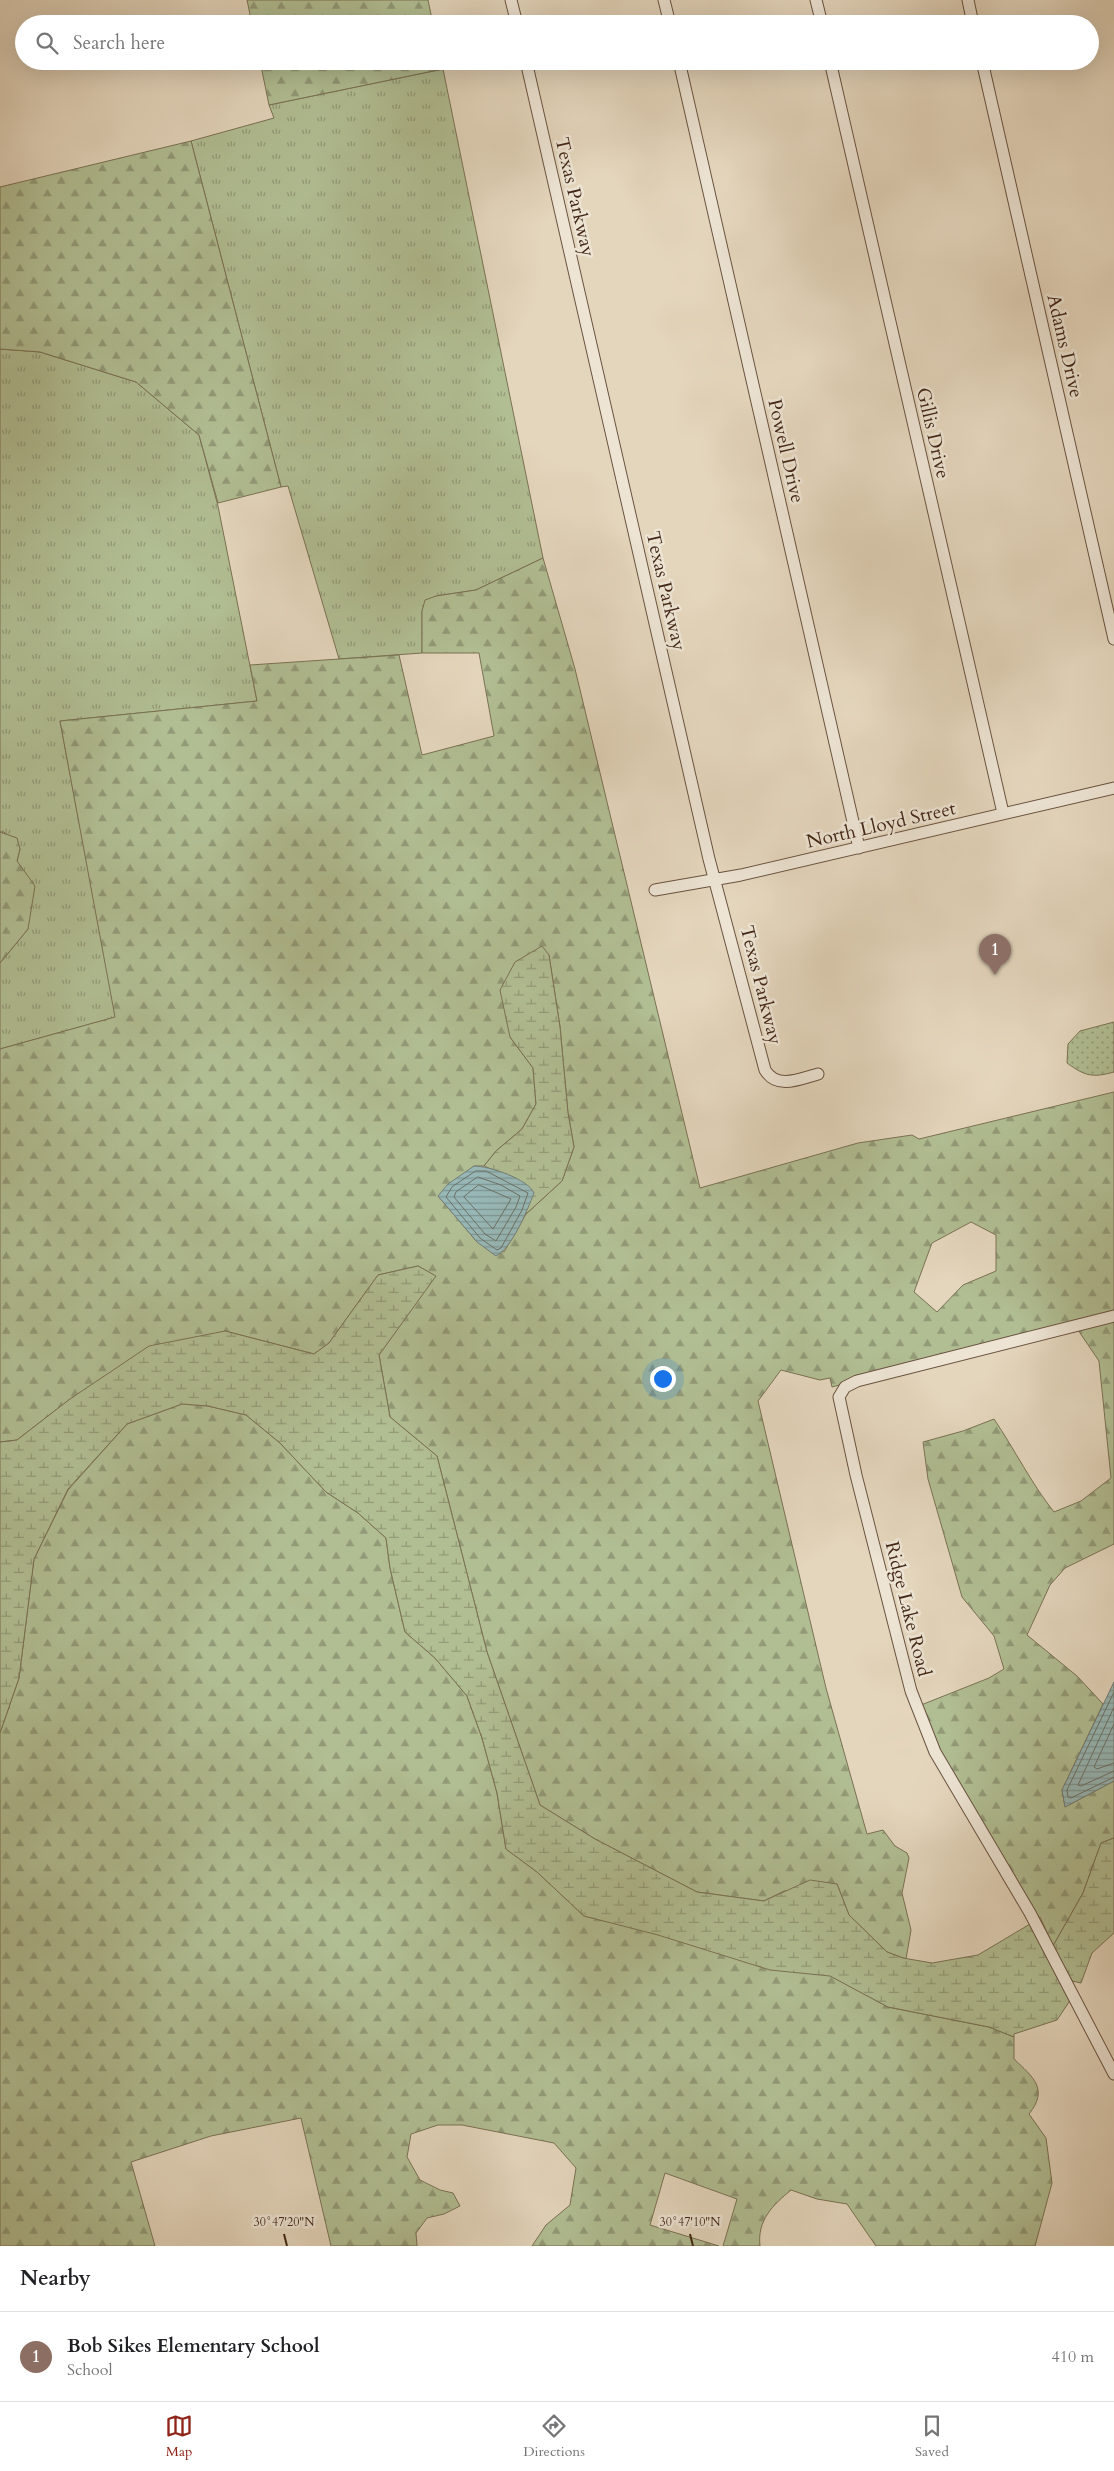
<!DOCTYPE html>
<html lang="en">
<head>
<meta charset="utf-8">
<style>
	:root { --surface:#fff; --page:#f2f2f2; --text:#202124; --muted:#757577; --line:#e0e0e0; --accent:#8f2418 }
	body { margin:0; font-family:Cardo,serif; background:var(--page); color:var(--text) }
	.you { position:absolute; left:662px; top:1378px; width:18px; height:18px; margin:-12px; border:4px solid #fff; border-radius:50%; background:#1a73e8; box-shadow:0 0 0 8px #1a73e833 }
	.badge { display:grid; place-items:center; width:32px; height:32px; border-radius:50%; background:var(--accent); color:#fff; font-size:16px; font-weight:700 }
	.pin { position:absolute; translate:-50% -41px; filter:drop-shadow(0 1px 2px #0008) }
	.pin::after { content:''; position:absolute; top:26px; width:18px; height:15px; background:inherit; clip-path:polygon(0 0,100% 0,50% 100%) }
	.list { margin:0; padding:0; list-style:none }
	h2 { display:flex; justify-content:space-between; align-items:center; height:65px; margin:0; padding:0 20px; font-size:21px }
	h2 small { font-size:16px; font-weight:400; color:var(--muted) }
	.list li { display:grid; grid-template-columns:32px 1fr auto; gap:15px; align-items:center; box-sizing:border-box; height:90px; padding:0 20px; border-top:1px solid var(--line) }
	.list b { display:block; font-size:19px; white-space:nowrap }
	.list p { margin:0; font-size:16px; white-space:nowrap; color:var(--muted) }
	.list em { font-size:16px; font-style:normal; color:var(--muted) }
	.icon { flex:none; width:28px; height:28px; fill:none; stroke:currentColor; stroke-width:2; stroke-linecap:round; stroke-linejoin:round }
	.map { position:relative; flex:none; width:1114px; height:2246px; overflow:hidden }
	.search { position:absolute; background:var(--surface); box-shadow:0 5px 20px #0002; left:15px; right:15px; top:15px; height:55px; display:flex; align-items:center; gap:12px; box-sizing:border-box; padding:0 18px; border-radius:28px; color:var(--muted); font-size:19px }
	.sheet { height:155px; background:var(--surface) }
	nav { display:flex; justify-content:space-around; align-items:center; box-sizing:border-box; height:70px; border-top:1px solid var(--line); background:var(--surface); font-size:14px; color:var(--muted) }
	nav a { display:grid; justify-items:center; gap:2px }
	nav .on { color:var(--accent) }
	.map>svg:first-child { display:block }
</style>
</head>
<body>
<div class="map">
<svg width="1114" height="2246" viewBox="0 0 1114 2246">
	<defs>
		<pattern id="grass-tufts" width="24" height="20" patternUnits="userSpaceOnUse" patternTransform="scale(1.25)"><rect width="24" height="20" fill="#b1be93"/><path d="M3 7l-1-3M5 7V3M7 7l1-3M15 17l-1-3M17 17v-4M19 17l1-3" fill="none" stroke="#929a77"/></pattern>
		<pattern id="forest-firs" width="22" height="20" patternUnits="userSpaceOnUse" patternTransform="scale(1.25)"><rect width="22" height="20" fill="#b1be93"/><path d="M5 1l3.5 6h-7zM16 11l3.5 6h-7z" fill="#929a77"/></pattern>
		<pattern id="wetland-marsh" width="20" height="14" patternUnits="userSpaceOnUse" patternTransform="scale(1.25)"><rect width="20" height="14" fill="#b1be93"/><path d="M1 5h8M5 5V1M11 12h8M15 12V8" fill="none" stroke="#929a77"/></pattern>
		<pattern id="park-dots" width="8" height="8" patternUnits="userSpaceOnUse" patternTransform="scale(1.25)"><rect width="8" height="8" fill="#b1be93"/><path d="M2 2h.1M6 6h.1" fill="none" stroke="#929a77" stroke-width="1.8" stroke-linecap="round"/></pattern>
		<pattern id="water-rules" width="6" height="5" patternUnits="userSpaceOnUse" patternTransform="scale(1.25)"><rect width="6" height="5" fill="#97b8b7"/><path d="M0 2.5h6" fill="none" stroke="#7d9694"/></pattern>
	</defs>
	<rect width="100%" height="100%" fill="#e4d6bd"/>
	<filter id="stains"><feTurbulence type="fractalNoise" baseFrequency=".004" numOctaves="4"/><feColorMatrix values="0 0 0 0 .2 0 0 0 0 .09 0 0 0 0 .02 0 0 0 .5 -.17"/></filter>
	<radialGradient id="worn" r=".72"><stop offset=".6" stop-color="#630" stop-opacity="0"/><stop offset="1" stop-color="#630" stop-opacity=".3"/></radialGradient>
	<!-- grass -->
	<path fill="url(#grass-tufts)" stroke="#7a7254" d="M443,69L543,558L476,590L436,596L422,611V653L339,659L288,486L281,487L191,141L274,118L269,105Z
		M0,349L40,352L136,382L199,435L218,506L257,701L60,721L116,1017L0,1049V963L28,929L17,861L20,849L4,832H0Z"/>
	<!-- forest -->
	<path fill="url(#forest-firs)" stroke="#7a7254" fill-rule="evenodd" d="M247,0H428L433,24H252Z
		M260,61H442L443,69L269,105Z
		M191,141L281,487L218,503L199,435L136,382L40,352L0,349V187Z
		M543,558L575,669L700,1188L858,1143L912,1135L919,1139L1114,1092V1312L832,1387L830,1378L820,1380L781,1370L758,1401L826,1688L867,1834L883,1830L895,1846L907,1853L909,1858L902,1893L911,1930L906,1959L887,1952L849,1915L837,1884L784,1891L764,1901L697,1892L595,1839L540,1805L487,1652L437,1456L390,1417L379,1355L435,1276L418,1266L378,1275L329,1343L314,1354L225,1331L70,1399L17,1440L0,1442V1049L115,1017L60,721L257,701L250,665L399,655L422,755L494,736L479,653H422V611L425,600L436,596L476,590ZM549,955L560,1027L568,1113L574,1147L562,1181L526,1214L504,1252L477,1242L438,1196L474,1166H484L496,1151L522,1129L536,1104L533,1068L510,1037ZM971,1222L996,1235V1271L963,1285L937,1312L914,1292L932,1243Z
		M0,832L17,838L20,849L17,861L35,886L28,929L0,963Z
		M1114,1321V1544L1065,1568L1050,1585L1027,1635L1077,1676L1103,1704L1062,1790L1065,1807L1114,1781V1838L1101,1843L1083,1893L1053,1946L1040,1917L1038,1918L940,1750L921,1705L989,1678L1004,1669L994,1636L962,1597L928,1479L923,1442L963,1431L994,1419C1015,1450 1031,1483 1054,1512L1081,1501L1111,1478L1099,1361L1078,1330Z
		M182,1404L208,1406L246,1415L280,1443L326,1492L358,1513L386,1538L390,1568L405,1632L435,1658L467,1696L482,1738L497,1793L506,1849L537,1872L584,1916L829,1975L888,2007L989,2027L1014,2037V2059C1033,2077 1049,2089 1029,2114L1046,2138L1052,2183L1035,2246H876L847,2204L817,2199L791,2190C773,2205 757,2220 760,2246H723L737,2199L665,2173L650,2225L719,2246H532L546,2225L570,2205L576,2168L554,2143L462,2125H438L411,2134L407,2157L420,2180L440,2190L453,2193L460,2206L444,2214L427,2218L416,2233L417,2246H331L301,2118L211,2136L131,2162L155,2246H0V1733L19,1678L34,1559L68,1490L127,1424Z"/>
	<!-- wetland -->
	<path fill="url(#wetland-marsh)" stroke="#7a7254" d="M542,946L549,955L560,1027L568,1113L574,1147L562,1181L526,1214L523,1183L484,1166L496,1151L522,1129L536,1104L533,1068L510,1037L500,990L515,962Z
		M418,1266L436,1276L379,1355L390,1417L437,1456L487,1652L540,1805L595,1839L697,1892L764,1901L810,1880L837,1884L849,1915L887,1952L903,1958L932,1963L978,1955L1030,1924L1071,1999L1057,2020L1014,2034V2037L989,2027L888,2007L830,1976L770,1970L658,1935L584,1916L537,1872L506,1849L497,1793L482,1738L467,1696L435,1658L405,1632L390,1568L386,1538L358,1513L326,1492L280,1443L246,1415L208,1406L182,1404L127,1424L68,1489L34,1559L19,1678L0,1733V1442L17,1440L70,1399L149,1346L225,1331L314,1354L329,1343L378,1275Z
		M1114,1838V1933L1092,1953L1081,1983L1072,1981L1053,1946L1083,1893L1101,1843Z"/>
	<!-- park -->
	<path fill="url(#park-dots)" stroke="#7a7254" d="M1114,1022V1072C1092,1078 1085,1076 1067,1063L1068,1044L1080,1031Z"/>
	<!-- water -->
	<path fill="url(#water-rules)" stroke="#757e77" d="M474,1166C489,1166 528,1179 534,1193C527,1211 512,1248 496,1256L477,1242L438,1196L448,1184Z
		M1114,1682V1781L1065,1807L1062,1790Z"/>
	<g fill="none" stroke-linecap="round" stroke-linejoin="round">
		<!-- shore -->
		<path stroke="#6c7066" stroke-width="1" d="M476,1171H486L528,1193L522,1210L501,1248L497,1250L480,1238L446,1197L452,1187Z
			M478,1177L501,1185L520,1196L516,1207L496,1241L485,1234L454,1197L456,1192Z
			M479,1185L511,1199L493,1229L464,1197Z
			M1114,1692L1067,1790L1068,1797L1071,1798L1114,1777
			M1114,1707L1078,1785L1081,1786L1114,1771
			M1114,1724L1094,1767L1097,1769L1114,1763"/>
		<defs>
			<path id="minor" d="M511,0L517,24
				M664,0L670,24
				M816,0L822,24
				M968,0L973,24
				M526,61L709,859L765,1070C777,1090 800,1079 818,1074
				M679,61L859,848
				M830,61L1003,813
				M982,61L1114,639
				M655,890L741,875L1114,788
				M1114,1316L857,1381L845,1387L839,1397L856,1475L911,1691L935,1752L1030,1913L1114,2074"/>
		</defs>
		<!-- minor casing -->
		<use href="#minor" stroke="#6a5340" stroke-width="13"/>
		<!-- minor -->
		<use href="#minor" stroke="#ede4d4" stroke-width="11"/>
	</g>
	<!-- ticks -->
	<path fill="none" stroke="#422716" stroke-width="2" d="M284,2234L287,2246M690,2234L693,2246"/>
	<g text-anchor="middle" dominant-baseline="central" stroke-width="5" stroke-linejoin="round" paint-order="stroke">
		<!-- street labels -->
		<g font-size="19" fill="#422716" stroke="#ede4d4">
			<text transform="translate(575 197) rotate(77)">Texas Parkway</text>
			<text transform="translate(1065 346) rotate(77)">Adams Drive</text>
			<text transform="translate(933 433) rotate(77)">Gillis Drive</text>
			<text transform="translate(786 451) rotate(77)">Powell Drive</text>
			<text transform="translate(666 591) rotate(77)">Texas Parkway</text>
			<text transform="translate(881 825) rotate(-13)">North Lloyd Street</text>
			<text transform="translate(761 985) rotate(76)">Texas Parkway</text>
			<text transform="translate(908 1609) rotate(76)">Ridge Lake Road</text>
		</g>
	</g>
	<g font-size="12" text-anchor="middle" fill="#422716" stroke="#ede4d4" stroke-width="5" stroke-linejoin="round" paint-order="stroke">
		<text x="284" y="2226">30°47'20"N</text>
		<text x="690" y="2226">30°47'10"N</text>
	</g>
	<rect width="100%" height="100%" filter="url(#stains)"/>
	<rect width="100%" height="100%" fill="url(#worn)"/>
</svg>
<div class="you"></div>
<div class="pin badge" style="left:995px;top:975px;background:#8d6e63">1</div>
<div class="search"><svg class="icon" aria-label="search" viewBox="0 0 24 24"><circle cx="10" cy="10" r="6"/><path d="M15 15l6 6"/></svg>Search here</div>
</div>
<section class="sheet">
<h2>Nearby<small></small></h2>
<ul class="list">
<li><span class="badge" style="background:#8d6e63">1</span><div><b>Bob Sikes Elementary School</b><p>School</p></div><em>410 m</em></li>
</ul>
</section>
<nav>
<a class="on"><svg class="icon" aria-label="map" viewBox="0 0 24 24"><path d="M3 6l6-2 6 2 6-2v14l-6 2-6-2-6 2zM9 4v14M15 6v14"/></svg>Map</a>
<a><svg class="icon" aria-label="directions" viewBox="0 0 24 24"><path d="M12 3l9 9-9 9-9-9zM9 14v-3h6M13 9l2 2-2 2"/></svg>Directions</a>
<a><svg class="icon" aria-label="saved" viewBox="0 0 24 24"><path d="M7 4h10v16l-5-4-5 4z"/></svg>Saved</a>
</nav>
</body>
</html>
